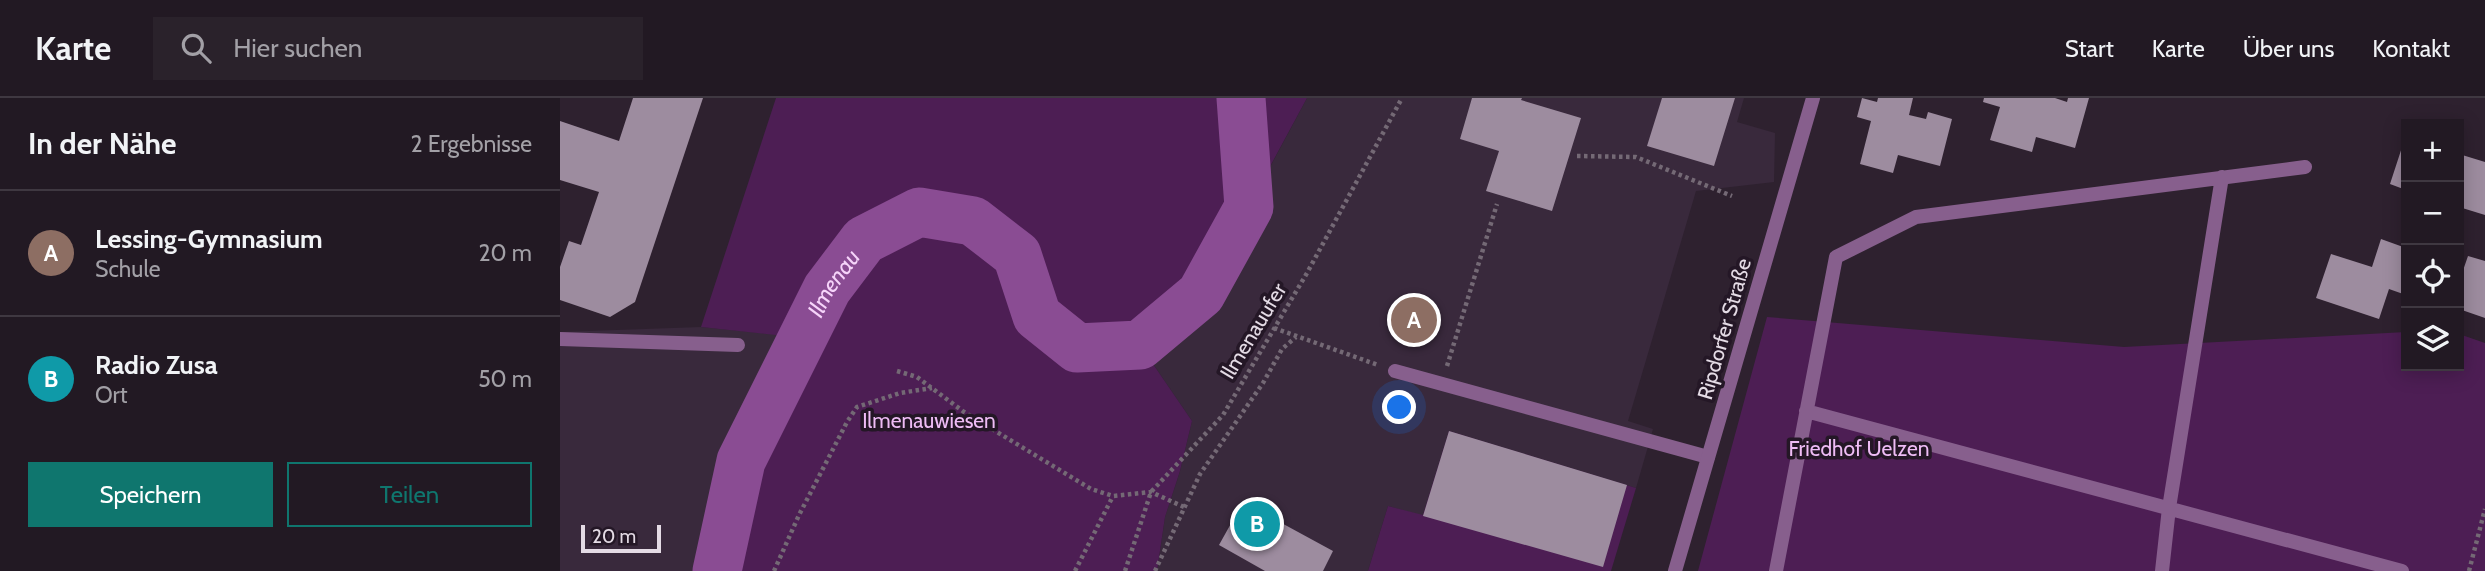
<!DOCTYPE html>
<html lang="de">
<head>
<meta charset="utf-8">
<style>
	:root { --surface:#221923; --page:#2a222b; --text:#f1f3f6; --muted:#a2a0a6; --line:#3f3841; --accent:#0f766e }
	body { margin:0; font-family:Cabin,sans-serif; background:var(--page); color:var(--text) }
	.controls { position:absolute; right:21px; top:21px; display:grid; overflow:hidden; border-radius:0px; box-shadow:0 4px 18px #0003 }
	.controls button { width:63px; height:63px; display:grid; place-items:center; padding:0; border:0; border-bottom:2px solid var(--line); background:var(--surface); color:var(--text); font:35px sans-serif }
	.scale { position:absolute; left:21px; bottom:18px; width:80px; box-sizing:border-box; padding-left:7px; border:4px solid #e4dbe5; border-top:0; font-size:19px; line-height:24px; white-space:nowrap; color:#e4dbe5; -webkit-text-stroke:5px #241726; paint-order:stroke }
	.you { position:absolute; left:840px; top:310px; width:24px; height:24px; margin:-18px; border:5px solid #fff; border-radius:50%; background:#1a73e8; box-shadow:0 0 0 10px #1a73e833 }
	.badge { display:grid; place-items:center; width:46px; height:46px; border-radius:50%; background:var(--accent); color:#fff; font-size:23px; font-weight:700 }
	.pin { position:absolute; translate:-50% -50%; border:4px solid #fff; box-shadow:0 2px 7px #0006 }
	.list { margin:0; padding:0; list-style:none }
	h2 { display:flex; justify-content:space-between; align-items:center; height:91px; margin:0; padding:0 28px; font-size:30px }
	h2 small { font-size:23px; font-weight:400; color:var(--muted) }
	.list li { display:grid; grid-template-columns:46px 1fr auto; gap:21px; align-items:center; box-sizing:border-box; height:126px; padding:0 28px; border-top:2px solid var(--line) }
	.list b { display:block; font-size:26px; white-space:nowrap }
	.list p { margin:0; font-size:23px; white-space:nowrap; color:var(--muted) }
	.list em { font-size:23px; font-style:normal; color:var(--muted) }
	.actions { display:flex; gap:14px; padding:21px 28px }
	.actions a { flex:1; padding:16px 0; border:2px solid var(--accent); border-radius:0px; text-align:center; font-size:24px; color:var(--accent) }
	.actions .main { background:var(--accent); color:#fff }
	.icon { flex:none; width:38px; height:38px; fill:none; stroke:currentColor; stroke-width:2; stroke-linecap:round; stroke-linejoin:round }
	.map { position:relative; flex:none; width:1925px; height:473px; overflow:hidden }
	header { display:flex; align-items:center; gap:42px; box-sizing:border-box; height:98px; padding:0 35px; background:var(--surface); border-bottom:2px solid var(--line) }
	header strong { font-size:33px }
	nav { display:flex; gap:38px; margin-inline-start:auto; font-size:24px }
	.search { width:490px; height:63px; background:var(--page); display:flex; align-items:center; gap:18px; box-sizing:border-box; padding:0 24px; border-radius:0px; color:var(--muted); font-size:26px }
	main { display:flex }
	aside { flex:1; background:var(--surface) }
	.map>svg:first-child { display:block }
</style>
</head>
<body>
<header>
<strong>Karte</strong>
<div class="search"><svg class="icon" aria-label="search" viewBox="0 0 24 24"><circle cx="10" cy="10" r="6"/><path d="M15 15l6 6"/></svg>Hier suchen</div>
<nav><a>Start</a><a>Karte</a><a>Über uns</a><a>Kontakt</a></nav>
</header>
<main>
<aside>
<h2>In der Nähe<small>2 Ergebnisse</small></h2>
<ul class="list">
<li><span class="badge" style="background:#8d6e63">A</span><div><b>Lessing-Gymnasium</b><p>Schule</p></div><em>20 m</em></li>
<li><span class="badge" style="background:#0f9aa8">B</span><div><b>Radio Zusa</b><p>Ort</p></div><em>50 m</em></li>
</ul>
<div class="actions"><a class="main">Speichern</a><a>Teilen</a></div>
</aside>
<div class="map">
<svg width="1925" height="473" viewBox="0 0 1925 473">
	<rect width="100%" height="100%" fill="#2e212f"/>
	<!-- built -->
	<path fill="#39293c" d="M747,0H1184L1177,24L1215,35L1214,84L1136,93L1068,323L1093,331L1076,390L889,333L863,418L828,408L808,473H597L605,419L620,373L632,323L580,247L642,196Z
		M141,229L243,239L181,363L157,473H0V234Z"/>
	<!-- green -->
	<path fill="#4d1e54" d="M216,0H747L641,196L580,247L632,323L620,373L605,419L597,473H157L181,363L243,240L141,229Z
		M1207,219L1564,249L1846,234V268H1899V236L1925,245V473H1138Z
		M889,333L1076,390L1051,473H808L828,408L863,417Z"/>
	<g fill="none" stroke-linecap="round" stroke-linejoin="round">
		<!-- river -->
		<path stroke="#8a4c93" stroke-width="49" id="s1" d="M157,473L181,363L267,191L304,142L359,114L413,123L457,157L477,218L517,250L580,247L641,196L689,109L681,0"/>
	</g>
	<!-- building -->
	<path fill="#9d8c9f" d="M73,0H143L75,204L50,219L0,202V169L9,143L21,147L39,94L0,82V23L59,43Z
		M912,0H962L961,2L1021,20L992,113L926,93L939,53L900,41Z
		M1102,0H1175L1154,68L1087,48Z
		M1302,0L1317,4L1318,0H1353L1349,17L1366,21L1368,14L1392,21L1380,68L1338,57L1333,75L1300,66L1311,23L1297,19Z
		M1424,0H1495L1507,4L1508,0H1529L1515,50L1476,39L1472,54L1430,42L1440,9L1423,4Z
		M1846,37V92L1830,86Z
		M1899,56L1925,64V117L1899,109Z
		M1821,141L1846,150V197L1829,191L1819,221L1756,200L1771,156L1812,169Z
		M1908,158L1925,163V220L1899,211V184Z
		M889,333L1067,387L1043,469L863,418Z
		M683,404L773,453L763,473H705L659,447Z"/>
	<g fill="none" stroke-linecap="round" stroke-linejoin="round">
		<!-- path -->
		<path stroke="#746975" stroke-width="4.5" stroke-dasharray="3.5 3.5" stroke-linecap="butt" d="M1017,58L1076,59L1172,98
			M714,230L818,267
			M887,268L937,106
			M337,273L357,279L404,314L531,391L553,398L591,394L624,409
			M214,473L239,417L287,324L297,309L340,295L372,290
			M515,473L553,398
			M565,473L591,394L663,317L747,175L842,0
			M595,473L640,376L703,285L722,251L736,239
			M1909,473L1925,411"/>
		<!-- lane -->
		<path stroke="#875f8d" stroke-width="14" d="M0,241L178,247
			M835,273L1148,359
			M1246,313L1842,473
			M1216,473L1276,159L1356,119L1745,69
			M1602,473L1609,410L1662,79"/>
		<!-- street -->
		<path stroke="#875f8d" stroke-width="14" d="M1115,473L1253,0"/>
	</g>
	<g text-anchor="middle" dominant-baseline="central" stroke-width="7" stroke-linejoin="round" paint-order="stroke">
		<!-- street labels -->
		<g font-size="21" fill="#e4dbe5" stroke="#241726">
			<text transform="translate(1164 231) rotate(-74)">Ripdorfer Straße</text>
			<text transform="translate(693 233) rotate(-59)">Ilmenauufer</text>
		</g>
		<!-- park labels -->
		<g font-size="21" fill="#eebcf5" stroke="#241726">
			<text x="369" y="322">Ilmenauwiesen</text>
			<text x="1299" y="350">Friedhof Uelzen</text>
		</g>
		<!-- water labels -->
		<g font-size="23" font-style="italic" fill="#f6d4fa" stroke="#241726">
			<text stroke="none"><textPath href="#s1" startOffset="313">Ilmenau</textPath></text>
		</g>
	</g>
</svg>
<div class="controls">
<button>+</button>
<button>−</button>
<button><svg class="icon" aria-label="locate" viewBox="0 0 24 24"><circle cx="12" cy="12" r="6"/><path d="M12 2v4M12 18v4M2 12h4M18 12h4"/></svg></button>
<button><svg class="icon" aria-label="layers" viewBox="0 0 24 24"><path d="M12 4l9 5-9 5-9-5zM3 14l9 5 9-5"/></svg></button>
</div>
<div class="scale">20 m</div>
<div class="you"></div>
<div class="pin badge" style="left:854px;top:222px;background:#8d6e63">A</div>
<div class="pin badge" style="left:697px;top:426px;background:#0f9aa8">B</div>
</div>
</main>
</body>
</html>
